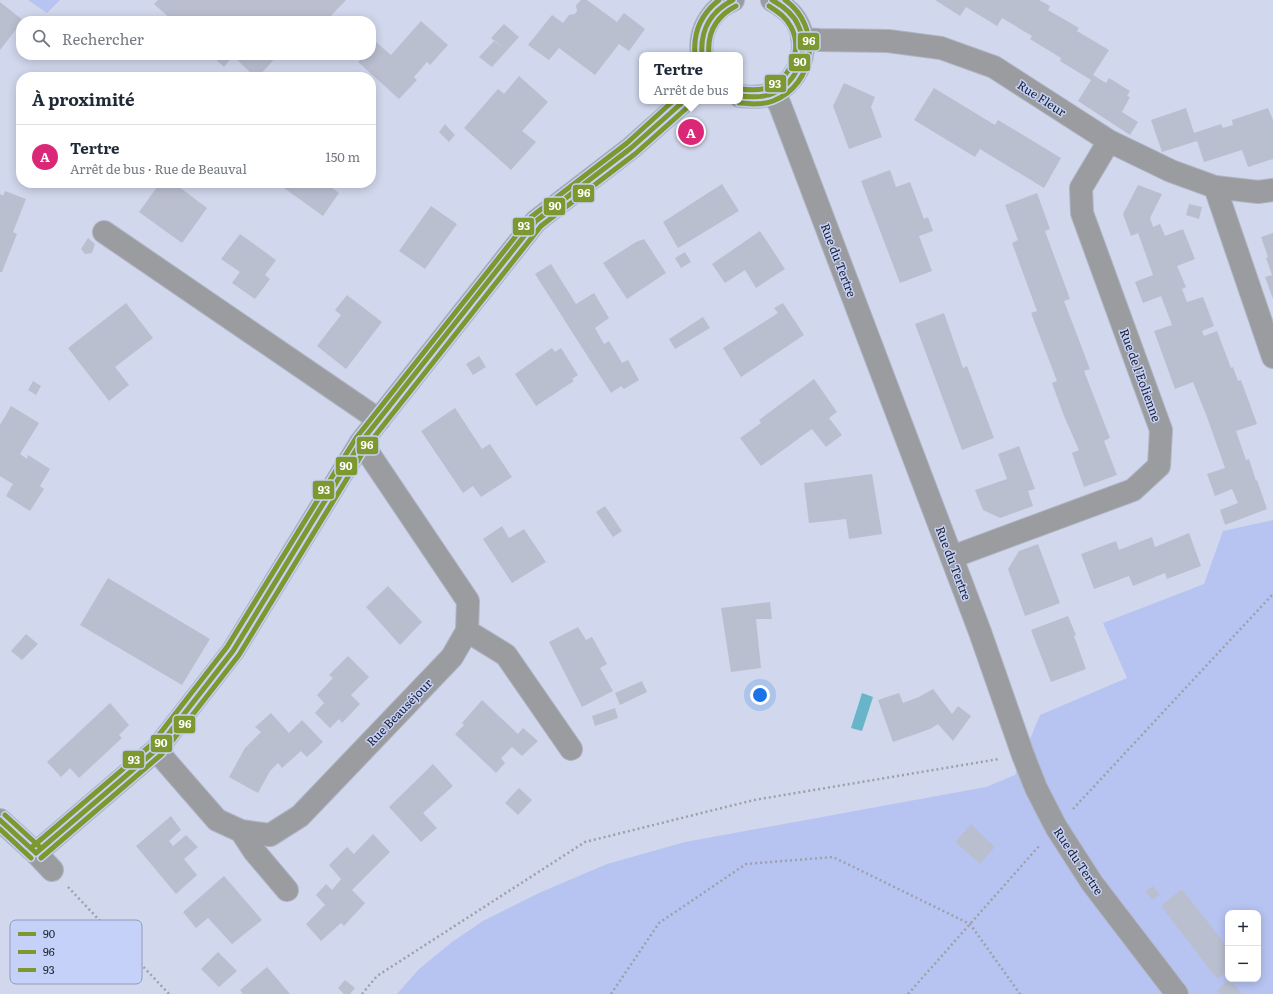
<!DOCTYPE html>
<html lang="fr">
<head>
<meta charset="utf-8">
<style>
	:root { --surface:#fff; --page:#f6f6f7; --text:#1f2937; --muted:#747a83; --line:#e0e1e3; --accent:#db2777 }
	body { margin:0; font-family:Literata,serif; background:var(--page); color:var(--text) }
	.controls { position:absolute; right:12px; bottom:12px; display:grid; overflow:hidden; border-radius:8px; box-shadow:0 2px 10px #0003 }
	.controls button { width:36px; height:36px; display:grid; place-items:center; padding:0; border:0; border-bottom:1px solid var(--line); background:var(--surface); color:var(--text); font:20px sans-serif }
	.you { position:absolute; left:760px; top:695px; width:14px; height:14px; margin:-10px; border:3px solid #fff; border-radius:50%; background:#1a73e8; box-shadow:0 0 0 6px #1a73e833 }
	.badge { display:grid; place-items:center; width:26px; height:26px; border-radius:50%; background:var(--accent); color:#fff; font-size:13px; font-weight:700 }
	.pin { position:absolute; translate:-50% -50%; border:2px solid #fff; box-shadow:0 1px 4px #0006 }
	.popup { position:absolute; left:639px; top:52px; width:104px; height:52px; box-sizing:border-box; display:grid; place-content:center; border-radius:8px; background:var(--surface); filter:drop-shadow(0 1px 3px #0005); font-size:13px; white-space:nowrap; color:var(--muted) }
	.popup b { font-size:15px; color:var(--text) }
	.popup::after { content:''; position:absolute; left:50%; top:100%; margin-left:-8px; border:8px solid transparent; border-top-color:var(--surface) }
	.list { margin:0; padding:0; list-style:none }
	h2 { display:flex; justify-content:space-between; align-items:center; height:52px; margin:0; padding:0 16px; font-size:17px }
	h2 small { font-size:13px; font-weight:400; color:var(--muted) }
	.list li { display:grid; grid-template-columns:26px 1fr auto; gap:12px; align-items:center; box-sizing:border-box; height:64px; padding:0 16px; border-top:1px solid var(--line) }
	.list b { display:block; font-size:15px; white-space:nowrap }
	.list p { margin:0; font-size:13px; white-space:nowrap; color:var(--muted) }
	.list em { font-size:13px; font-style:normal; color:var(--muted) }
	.icon { flex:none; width:22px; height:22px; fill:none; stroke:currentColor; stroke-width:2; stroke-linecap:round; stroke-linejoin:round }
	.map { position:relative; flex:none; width:1273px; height:994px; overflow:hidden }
	.search { position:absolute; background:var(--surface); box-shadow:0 2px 10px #0003; left:16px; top:16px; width:360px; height:44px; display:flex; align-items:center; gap:10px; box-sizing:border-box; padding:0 14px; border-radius:16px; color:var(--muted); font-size:15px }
	.panel { position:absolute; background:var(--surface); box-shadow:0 2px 10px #0003; left:16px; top:72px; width:360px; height:116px; border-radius:16px }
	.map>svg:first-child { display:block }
</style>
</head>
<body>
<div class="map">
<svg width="1273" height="994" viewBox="0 0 1273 994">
	<rect width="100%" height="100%" fill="#d1d7ec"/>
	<!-- green -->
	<path fill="#b7c4f2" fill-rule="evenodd" d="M28,0H60L47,13Z
		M1273,520V994H397L419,969L452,942L483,921L539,893L607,864L685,842L986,787L1015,775L1040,715L1127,678L1103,623L1204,584L1223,531ZM1228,913H1258V979H1228Z"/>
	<!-- water -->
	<path fill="#68b4c8" d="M862,693L873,697L862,731L851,728Z"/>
	<!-- building -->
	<path fill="#babfd0" d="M158,0H346L326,21H173L154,4Z
		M581,0H587L617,22L624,13L645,29L629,51L619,44L595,75L559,48L549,60L528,45L552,15L563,23L569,15L575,14L577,11L576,5Z
		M935,0H1039L1050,6L1048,10L1079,28L1077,31L1109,50L1093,75L1106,83L1109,78L1130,91L1127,96L1130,97L1122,112L1138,122L1130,135L1078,101L1091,80L1060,61L1061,58L1030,39L1032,36L1002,18L997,26L966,7L960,16Z
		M0,2L24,21H21V23L0,50Z
		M421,21L448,45L430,65L427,62L414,77L417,80L399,99L358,62L365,55H371V48L376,42L391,55Z
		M504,24L519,37L492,67L479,57L494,41L505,49L491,38Z
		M211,55H278L258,77H255L233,56L224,67Z
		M519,76L548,102L522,131L536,142L511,170L464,128L498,89L504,94Z
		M844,83L875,97L871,107L882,137L849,149L833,106Z
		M934,88L995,125L998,120L1061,158L1044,188L980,149L975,157L914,120Z
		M1186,108L1194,133L1221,124L1223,128L1233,125L1232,120L1268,108L1273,120V159L1248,167L1242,150L1204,162L1197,141L1162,152L1151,120Z
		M445,124L455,135L449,142L439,132Z
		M890,170L896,187L910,182L924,219L928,217L933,231L919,236L932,271L900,283L861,181Z
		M160,183H174L207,208L182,243L139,212Z
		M277,183H325L339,193L323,216Z
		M722,184L739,211L678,248L663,222Z
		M1138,185L1162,194L1150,218L1153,227L1160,224L1165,236L1183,229L1195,259L1177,266L1186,287L1182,289L1187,302L1203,297L1214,326L1202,331L1204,336L1217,331L1231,368L1233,367L1238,381L1241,380L1257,424L1236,431L1246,460L1249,459L1256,481L1257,480L1267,509L1225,525L1220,510L1238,503L1232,489L1215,496L1207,474L1225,468L1207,417L1193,382L1175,389L1154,331L1172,325L1161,296L1143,303L1135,282L1153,275L1138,233L1131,236L1123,214Z
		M5,191L26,199L13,232L17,234L2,272H0V194L3,196Z
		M1037,193L1050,229L1045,231L1070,299L1064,301L1090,369L1084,371L1110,438L1104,441L1117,475L1084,487L1072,453L1079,450L1064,416L1052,383L1057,381L1031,313L1037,311L1012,243L1018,240L1005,205Z
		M1189,204L1202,207L1199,219L1186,215Z
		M431,206L457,224L425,269L399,251Z
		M760,231L785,269L756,288L745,270L725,283L712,264Z
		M1273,233V299L1265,277L1272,275L1266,258L1268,257L1261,237Z
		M240,234L276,260L265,275L270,279L255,299L232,283L240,272L221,259Z
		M88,238L95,244L92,253L85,254L81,249Z
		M644,239L666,273L627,299L603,263L636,242Z
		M685,252L691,262L681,268L675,258Z
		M551,264L576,304L594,293L609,318L595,328L604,344L609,341L622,363L628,360L639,380L624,389L621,386L611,393L535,274Z
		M347,295L382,322L346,369L317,346L341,315L335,310Z
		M126,303L153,338L115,367L129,385L109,401L68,348Z
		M783,303L804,335L741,377L723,348L778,313L774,308Z
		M944,313L963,368L967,366L994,438L962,450L915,324Z
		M703,317L710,328L675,349L669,339Z
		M552,348L555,352L561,348L578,375L572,379L574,381L536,406L515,374Z
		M479,356L486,367L473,375L466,364Z
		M814,379L837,412L829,418L842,435L826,447L812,429L761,466L740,438L761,423L759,420Z
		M33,381L41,386L36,395L28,390Z
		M11,406L39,423L20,454L27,459L28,455L50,469L40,486L44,489L30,511L6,496L13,484L0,476V425Z
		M455,408L482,449L490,444L512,477L481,497L473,486L463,493L421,431Z
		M1019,446L1035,489L1028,491L1033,506L1000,518L983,510L975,490L1007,479L998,454Z
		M872,474L882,534L849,539L846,519L809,523L804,483Z
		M605,506L622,531L613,537L596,512Z
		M502,526L509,538L524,529L546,562L512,583L483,539Z
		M1189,533L1201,566L1167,579L1165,573L1133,586L1129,576L1094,589L1081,554L1116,541L1119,550L1152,537L1155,547Z
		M1038,544L1060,603L1025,616L1008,569L1019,551Z
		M108,578L210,639L182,685L80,625Z
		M388,586L422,622L400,645L366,607Z
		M770,602L772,619H756L761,668L731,672L721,608Z
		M1068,616L1076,635L1074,636L1086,669L1051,682L1031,630Z
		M578,627L586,640L592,637L607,664L600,668L613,691L582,707L549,642Z
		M26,634L38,644L22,660L11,651Z
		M348,656L369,677L351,695L360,704L342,723L339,719L330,728L315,713L324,703L317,695L333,678L329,675Z
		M642,681L647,692L620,705L615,693Z
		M933,689L952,714L958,706L971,716L953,741L938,724L930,729L893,742L878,700L899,693L903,703L919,697Z
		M482,700L518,734L523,728L538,741L522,756L512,747L501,758L505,763L496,773L455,734L464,725L462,723Z
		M110,703L129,725L119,735L122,738L79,778L70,768L61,777L47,762Z
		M615,708L618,718L595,726L592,716Z
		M271,713L289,733L302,720L323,742L307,757L301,751L282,768L278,763L270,771L258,793L229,777L245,748L261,732L255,727Z
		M433,764L453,786L423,813L437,828L421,842L389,807Z
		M519,788L532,800L518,815L505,803Z
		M171,816L181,830L169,841L173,846L186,835L198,847L184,859L197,875L176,894L136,846Z
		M971,824L995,847L980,864L955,842Z
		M373,834L390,852L352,890L365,903L344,926L341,923L321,941L306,924L325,905L316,895L326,884L332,890L341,879L329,865L347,847L354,854Z
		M224,876L262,920L232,944L208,918L196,928L183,912Z
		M1153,886L1160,895L1152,900L1145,891Z
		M1182,889L1228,948V971L1217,979L1161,906Z
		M218,952L237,971L219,987L201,969Z
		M267,967L290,994H243L240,990Z
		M1230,979L1242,994H1220L1217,990Z
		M345,980L355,988L350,994H344L338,988Z"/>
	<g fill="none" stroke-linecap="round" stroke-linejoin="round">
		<defs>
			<path id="minor" d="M802,39L820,40L888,41L941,48L994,67L1109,141L1171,171L1215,187L1258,192L1273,190
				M702,55C698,32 711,9 733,0
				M773,94L780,105L788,126L980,632L1023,755L1036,788L1056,827L1092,883L1177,994
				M740,96C751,97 763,98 773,93C802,80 813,40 792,15C786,8 779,4 772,0
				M1215,187L1273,357
				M104,232L379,420
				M952,557L1133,490L1159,466L1161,430L1082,213L1081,188L1109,141
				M467,631L506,655L571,749
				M156,750L217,820L241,831L270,835L300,816L452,657L467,631L468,601L361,442
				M0,820L36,853L52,870
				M241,831L254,851L287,890
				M36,853L156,750L233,651L361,442L536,221L631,148L684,101"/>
		</defs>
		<!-- minor casing -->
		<use href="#minor" stroke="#afb4c4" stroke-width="24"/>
		<!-- path -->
		<path stroke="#9da0a7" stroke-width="2.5" stroke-dasharray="2 3" stroke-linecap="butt" d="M1073,809L1273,594
			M68,887L169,994
			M362,994L377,976L585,842L754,800L999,759
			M611,994L659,923L746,864L833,857L970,924L1020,994
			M908,994L1040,845"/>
		<!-- minor -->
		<use href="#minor" stroke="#9a9ca0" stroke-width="22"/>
		<defs>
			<path id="bus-1" d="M702,55C700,30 711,11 733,0
				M740,96C749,97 759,98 768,95C796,87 811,51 798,25C793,13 783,6 772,0
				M0,820L36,853
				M36,853L156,750L233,651L361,442L536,221L631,148L684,101"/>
			<path id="bus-2" d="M709,54C707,32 717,16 736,6
				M739,103C751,104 762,105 773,101C816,84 822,26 785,0
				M0,829L31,858
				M41,858L162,754L239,655L367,446L541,226L635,154L689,106"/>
			<path id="bus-3" d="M695,55C693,33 701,14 719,0
				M741,89C749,90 758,91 766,88C790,81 803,49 791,27C786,17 778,12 769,6
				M5,815L41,848
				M31,848L151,745L227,647L356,438L531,217L627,143L673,101"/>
		</defs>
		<!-- bus-1 casing -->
		<use href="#bus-1" stroke="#c5d1f8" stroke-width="8"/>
		<!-- bus-2 casing -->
		<use href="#bus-2" stroke="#c5d1f8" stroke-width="8"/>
		<!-- bus-3 casing -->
		<use href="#bus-3" stroke="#c5d1f8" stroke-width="8"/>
		<!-- bus-1 -->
		<use href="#bus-1" stroke="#7c982e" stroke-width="5"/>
		<!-- bus-2 -->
		<use href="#bus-2" stroke="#7c982e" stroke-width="5"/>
		<!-- bus-3 -->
		<use href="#bus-3" stroke="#7c982e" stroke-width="5"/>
	</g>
	<g text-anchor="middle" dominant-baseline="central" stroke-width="3" stroke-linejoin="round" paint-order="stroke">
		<!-- street labels -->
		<g font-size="12" fill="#1b1f2e" stroke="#c5d1f8">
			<text transform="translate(1042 98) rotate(33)">Rue Fleur</text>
			<text transform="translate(839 260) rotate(69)">Rue du Tertre</text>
			<text transform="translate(1141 375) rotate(70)">Rue de l'Eolienne</text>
			<text transform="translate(954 563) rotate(69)">Rue du Tertre</text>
			<text transform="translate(399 712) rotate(-46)">Rue Beauséjour</text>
			<text transform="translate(1079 861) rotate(56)">Rue du Tertre</text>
		</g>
	</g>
	<!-- legend -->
	<rect x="10" y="920" width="132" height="64" rx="6" fill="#c5d1f8" stroke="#929cbb" stroke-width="1"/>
	<rect x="18" y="932" width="18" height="4" fill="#7c982e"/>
	<rect x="18" y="950" width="18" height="4" fill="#7c982e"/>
	<rect x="18" y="968" width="18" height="4" fill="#7c982e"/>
	<g font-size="11" fill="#1b1f2e">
		<text x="43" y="938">90</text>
		<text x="43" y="956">96</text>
		<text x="43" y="974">93</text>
	</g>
	<g stroke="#c5d1f8" stroke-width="1.5">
		<rect x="797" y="32" width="23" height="19" rx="4" fill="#7c982e"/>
		<rect x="788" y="53" width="23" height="19" rx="4" fill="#7c982e"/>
		<rect x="764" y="74" width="23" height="19" rx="4" fill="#7c982e"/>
		<rect x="572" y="184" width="23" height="19" rx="4" fill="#7c982e"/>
		<rect x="543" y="197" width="23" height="19" rx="4" fill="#7c982e"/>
		<rect x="512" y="217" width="23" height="19" rx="4" fill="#7c982e"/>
		<rect x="356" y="436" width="23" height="19" rx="4" fill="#7c982e"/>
		<rect x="335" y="456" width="23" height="20" rx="4" fill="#7c982e"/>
		<rect x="312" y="480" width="23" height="20" rx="4" fill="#7c982e"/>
		<rect x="173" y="715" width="23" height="19" rx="4" fill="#7c982e"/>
		<rect x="150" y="734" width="23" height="19" rx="4" fill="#7c982e"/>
		<rect x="122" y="750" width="23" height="19" rx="4" fill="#7c982e"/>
	</g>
	<g font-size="11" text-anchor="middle" font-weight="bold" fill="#fff">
		<text x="809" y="45">96</text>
		<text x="800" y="66">90</text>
		<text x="775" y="88">93</text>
		<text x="584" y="197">96</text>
		<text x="555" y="210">90</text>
		<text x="524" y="230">93</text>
		<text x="367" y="449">96</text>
		<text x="346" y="470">90</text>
		<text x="324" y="494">93</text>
		<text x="185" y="728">96</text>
		<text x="161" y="747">90</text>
		<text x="134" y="764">93</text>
	</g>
</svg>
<div class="controls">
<button>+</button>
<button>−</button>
</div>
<div class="you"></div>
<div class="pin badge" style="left:691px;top:132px">A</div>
<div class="popup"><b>Tertre</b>Arrêt de bus</div>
<div class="search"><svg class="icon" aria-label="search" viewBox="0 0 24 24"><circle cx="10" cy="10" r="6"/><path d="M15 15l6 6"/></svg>Rechercher</div>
<section class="panel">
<h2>À proximité<small></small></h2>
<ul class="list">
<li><span class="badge">A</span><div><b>Tertre</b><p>Arrêt de bus · Rue de Beauval</p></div><em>150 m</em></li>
</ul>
</section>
</div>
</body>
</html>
